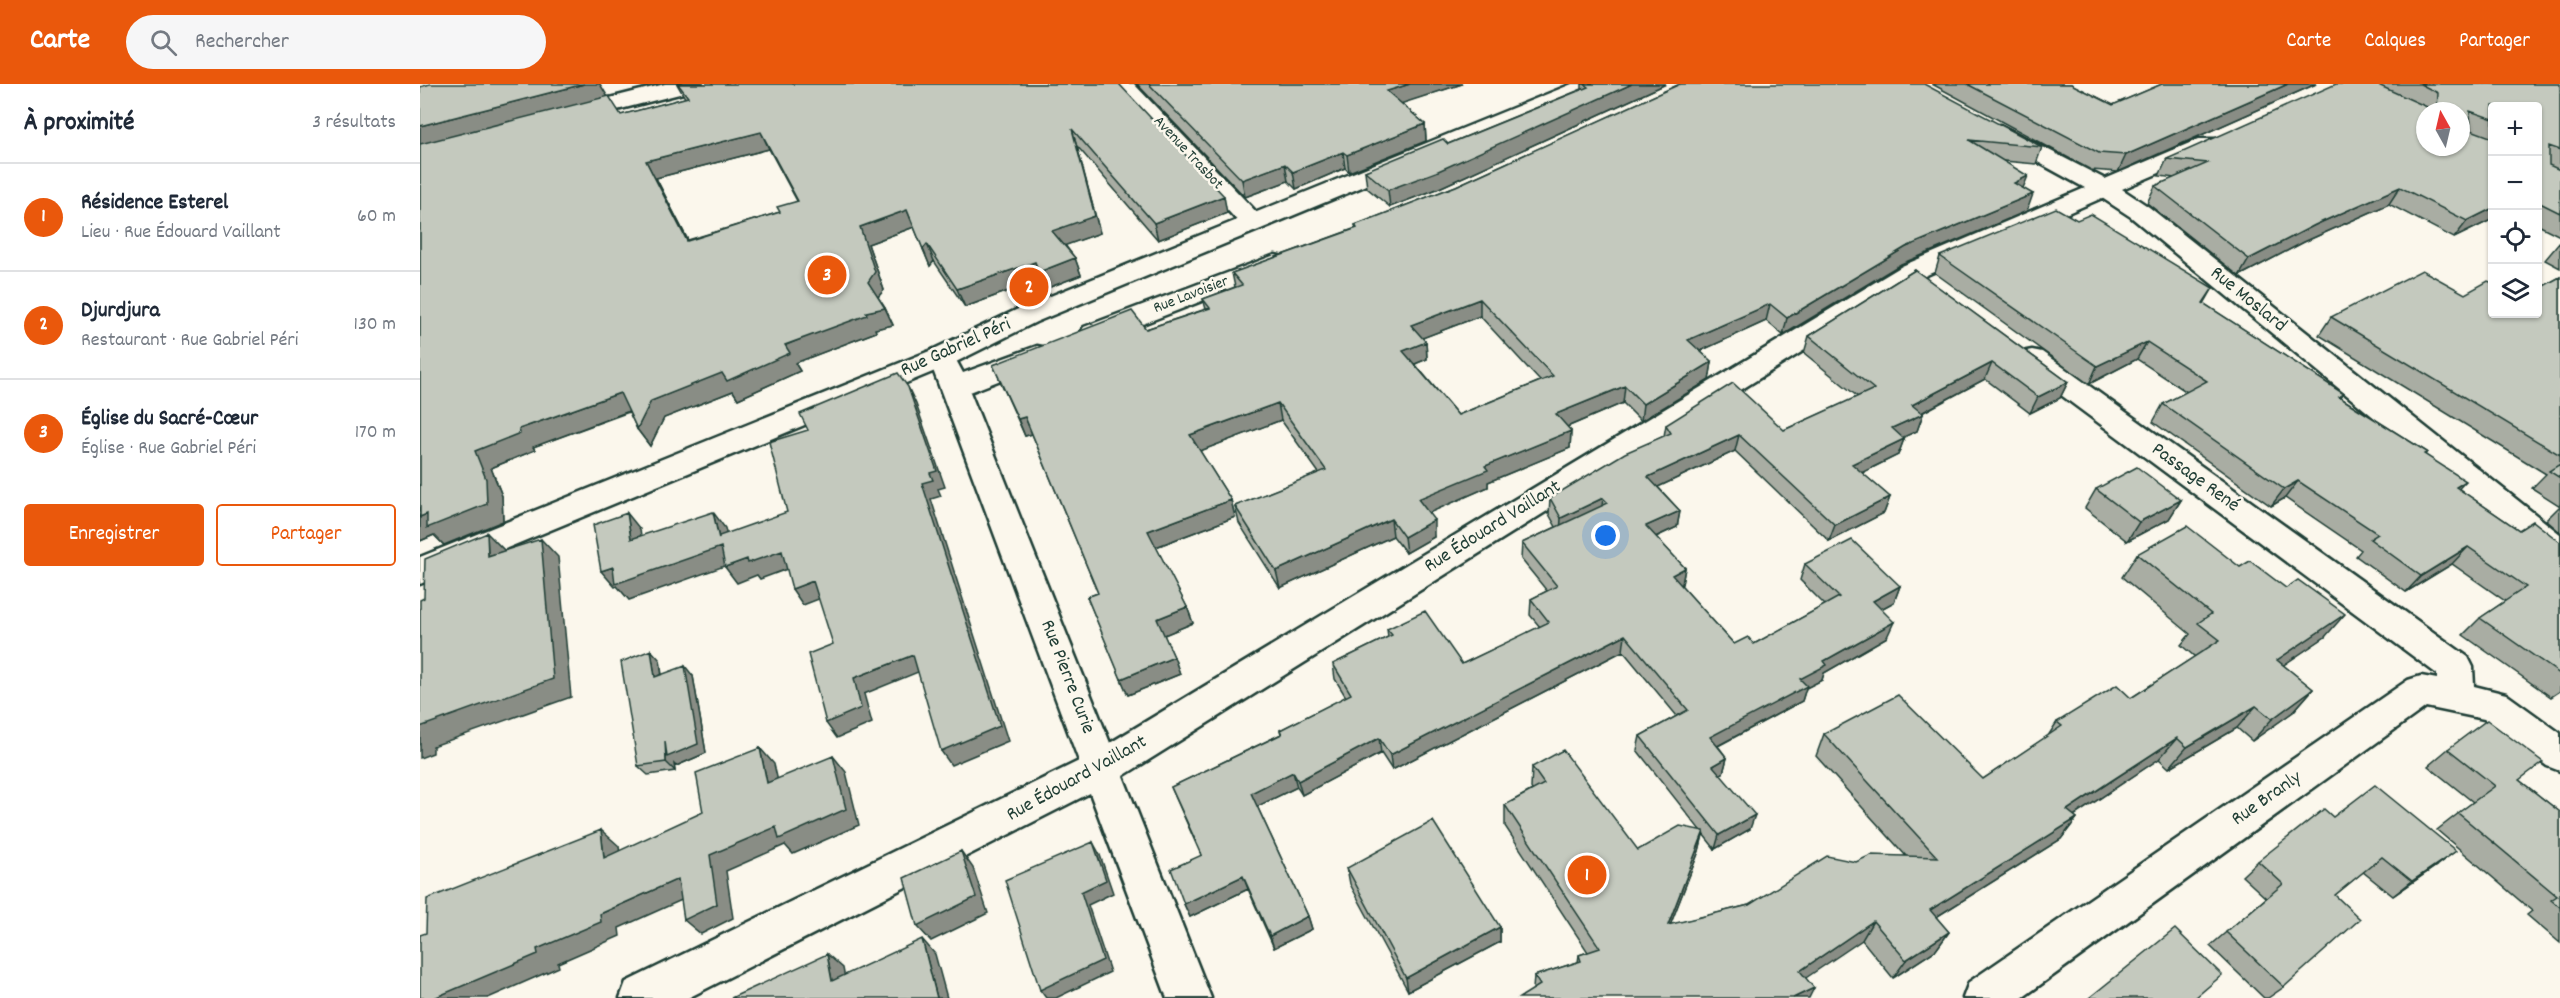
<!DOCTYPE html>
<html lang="fr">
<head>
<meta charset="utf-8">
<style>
	:root { --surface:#fff; --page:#f6f6f7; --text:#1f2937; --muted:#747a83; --line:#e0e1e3; --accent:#ea580c }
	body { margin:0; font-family:Dekko,sans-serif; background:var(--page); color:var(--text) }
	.controls { position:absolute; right:18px; top:18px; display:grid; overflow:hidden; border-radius:6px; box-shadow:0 2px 4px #0004 }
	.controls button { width:54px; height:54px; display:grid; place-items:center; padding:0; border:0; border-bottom:2px solid var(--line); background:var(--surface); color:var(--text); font:30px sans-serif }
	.compass { position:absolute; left:1996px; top:18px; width:54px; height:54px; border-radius:50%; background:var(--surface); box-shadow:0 2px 4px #0004; rotate:352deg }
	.you { position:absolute; left:1186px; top:452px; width:21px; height:21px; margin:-15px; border:4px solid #fff; border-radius:50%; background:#1a73e8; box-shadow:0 0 0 9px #1a73e833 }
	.badge { display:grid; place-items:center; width:39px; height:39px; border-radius:50%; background:var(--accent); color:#fff; font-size:20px; font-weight:700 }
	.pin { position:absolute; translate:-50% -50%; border:3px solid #fff; box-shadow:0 2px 6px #0006 }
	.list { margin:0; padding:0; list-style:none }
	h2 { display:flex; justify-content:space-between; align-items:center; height:78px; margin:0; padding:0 24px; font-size:26px }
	h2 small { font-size:20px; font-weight:400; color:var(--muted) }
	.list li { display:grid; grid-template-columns:39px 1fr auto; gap:18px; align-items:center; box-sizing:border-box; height:108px; padding:0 24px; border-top:2px solid var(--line) }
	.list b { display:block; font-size:22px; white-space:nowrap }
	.list p { margin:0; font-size:20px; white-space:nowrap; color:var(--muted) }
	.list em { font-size:20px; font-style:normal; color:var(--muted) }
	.actions { display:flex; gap:12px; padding:18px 24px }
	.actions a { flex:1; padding:14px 0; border:2px solid var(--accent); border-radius:6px; text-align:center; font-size:21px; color:var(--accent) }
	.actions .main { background:var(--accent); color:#fff }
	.icon { flex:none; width:33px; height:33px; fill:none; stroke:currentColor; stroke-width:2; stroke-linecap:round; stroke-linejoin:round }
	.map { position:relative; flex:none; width:2140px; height:914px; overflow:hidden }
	header { display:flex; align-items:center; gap:36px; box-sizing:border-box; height:84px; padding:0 30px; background:var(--accent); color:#fff }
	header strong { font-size:28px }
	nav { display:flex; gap:33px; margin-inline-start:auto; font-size:21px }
	.search { width:420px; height:54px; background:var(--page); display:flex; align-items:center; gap:15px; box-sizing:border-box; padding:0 21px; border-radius:33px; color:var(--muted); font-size:22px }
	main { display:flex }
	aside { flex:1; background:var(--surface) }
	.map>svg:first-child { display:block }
</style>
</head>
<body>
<header>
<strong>Carte</strong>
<div class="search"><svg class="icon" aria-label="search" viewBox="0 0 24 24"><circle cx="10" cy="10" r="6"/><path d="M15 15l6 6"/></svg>Rechercher</div>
<nav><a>Carte</a><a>Calques</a><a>Partager</a></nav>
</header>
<main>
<aside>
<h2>À proximité<small>3 résultats</small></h2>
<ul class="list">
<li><span class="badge">1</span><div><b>Résidence Esterel</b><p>Lieu · Rue Édouard Vaillant</p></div><em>60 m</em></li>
<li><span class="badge">2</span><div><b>Djurdjura</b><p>Restaurant · Rue Gabriel Péri</p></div><em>130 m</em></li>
<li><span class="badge">3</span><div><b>Église du Sacré-Cœur</b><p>Église · Rue Gabriel Péri</p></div><em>170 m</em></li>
</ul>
<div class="actions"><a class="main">Enregistrer</a><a>Partager</a></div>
</aside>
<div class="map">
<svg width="2140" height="914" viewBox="0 0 2140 914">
	<rect width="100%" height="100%" fill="#fbf7ec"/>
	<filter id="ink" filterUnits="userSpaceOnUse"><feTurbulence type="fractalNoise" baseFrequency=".0167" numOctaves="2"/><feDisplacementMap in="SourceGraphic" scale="12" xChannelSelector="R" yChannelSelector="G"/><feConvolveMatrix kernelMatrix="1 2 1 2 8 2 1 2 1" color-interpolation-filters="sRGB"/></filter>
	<g filter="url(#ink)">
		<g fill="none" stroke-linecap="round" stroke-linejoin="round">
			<defs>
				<path id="minor" d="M245,0H282L279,5L150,38L142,36L139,31L142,26Z
					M691,0H714L842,134L846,139L842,144L833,147L824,144Z
					M1580,41L1685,95L1779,55H1795L1799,60L1795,65L1702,105L1729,123L2140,450V481L2128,477L1711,133L1682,114L1500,194L703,692L791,914H747L670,709L268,914H200L206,898L659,677L512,283L516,276L526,274L536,276L543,289L617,262L627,264L631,271L627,278L550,308L690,659L1482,182L1665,104L1572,53L1568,48L1572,43Z
					M855,171L864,173L868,179L864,185L684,255L674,258L664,255L660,249L664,243Z
					M1612,266L1622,268L2048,573L2053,583L2054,602L2086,610L2140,649V687L2127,682L2064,635L2006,623L1602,914H1543L1549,898L1988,596L2001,592L2017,595V590L1602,282L1598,275L1602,268Z"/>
				<path id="secondary" d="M1152,0H1182L1179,5L616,238L532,280L0,500V473L512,266L596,226Z"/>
			</defs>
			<!-- minor casing -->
			<use href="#minor" stroke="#1f3d34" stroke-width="5"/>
			<!-- secondary casing -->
			<use href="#secondary" stroke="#1f3d34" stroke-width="5"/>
			<!-- minor -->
			<use href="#minor" fill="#fbf7ec" fill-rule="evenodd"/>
			<!-- secondary -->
			<use href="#secondary" fill="#fbf7ec" fill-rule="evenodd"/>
		</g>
		<!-- wall -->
		<path fill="#a9ada3" stroke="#1f3d34" stroke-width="1.5" fill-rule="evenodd" d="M257,0H699L807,129L738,156L657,62L680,149L645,161L655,174L661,191L625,205L621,195L545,223L514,177L510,182L494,143L448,160L464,206L458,213L465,224L473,241L455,245L456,248L375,279L380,287L318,315L313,307L244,334L230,362L217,345L209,328L113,363L115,366L71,384L82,412L83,437L24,461L14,451L0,457V3L187,12L201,31L265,14ZM349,65L377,117L360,128L268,156L236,94Z
			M717,0H1042L981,19L1005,40L1006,57L929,88L925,84L876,105L868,97L825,113Z
			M1162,0H1246L1017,105L970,123L947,104L945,87L1028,60L1162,5Z
			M1260,0L1622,63L1616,80L1583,77L1603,104L1607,127L1481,180L1363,251L1346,237L1280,267L1292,278L1289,296L1221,337L1203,319L1147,343L1151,347L1150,364L1068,398V403L1008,429L1014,453L986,469L973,452L860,504L819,439L815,422L899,389L861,336L780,367L811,416L815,433L736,463L767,523L773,539L744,551L754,573L760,590L708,611L667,513L678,509L612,350L605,352L573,281L726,245L786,225L783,215L815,203L812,189L936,144L935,141L1036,102ZM1060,232L1120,297L1038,331L995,280L1007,275L1006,258L1002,254Z
			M1512,0H1651L1693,21L1742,0H1896L1698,88L1671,86Z
			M1957,0H2140V152L2118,141V22H2073V135L2034,154L1969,120L1884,158L1819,192L1727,119L1735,102L1755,94L1739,92L1747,75Z
			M1657,136L1793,204L1784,220L1924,310L1921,314L2007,368L2005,371L2039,405L2099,446L2140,458V607L2131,613L2043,551L2060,534L2085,517L2032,480L1986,508L1936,472L1941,466L1865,414L1851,422L1733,338L1743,320L1767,308L1717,275L1669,300L1515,189L1520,172Z
			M2140,158V184L2125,176Z
			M1495,186L1648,298L1640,314L1610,329L1565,295L1502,329L1503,330L1497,347L1483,353L1484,355L1478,371L1442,389L1470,413L1464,429L1409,457L1315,367L1238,403L1260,427L1257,443L1236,453L1265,484L1262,500L1261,501L1314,560H1334L1405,521L1380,496L1385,480L1480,502L1474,518L1461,525L1467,553L1404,589L1402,596L1386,604L1382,617L1298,662L1307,674L1303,689L1300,690L1330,745L1295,765L1283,750L1279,767L1250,841L1329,821L1436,778L1486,772L1396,672L1404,650L1563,695L1628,652L1637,638L1711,614L1775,573L1761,561L1770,550L1702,493L1717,470L1905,553L1863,581L1893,605L1873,628L1832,657L1817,644L1749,684L1739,675L1654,732L1657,734L1641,755L1516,833L1529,848L1516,866L1473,894L1442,856L1113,905L1114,892L1158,878L1159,871L1168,868L1085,742V721L1112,706L1111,704L1112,683L1218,766L1280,746L1217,666L1220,652L1257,632L1203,567L972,686L961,669L882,711L877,703L837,722L888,832L892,845L854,864L828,805L770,833L764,820L781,771L751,703L861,650L860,646L926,613L915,595L913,580L968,553L967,545L1042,580L1120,543L1110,531L1111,515L1127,507L1101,475L1102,459L1136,443L1129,430L1130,414L1244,352L1246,341L1364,346L1438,313L1384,269L1389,252Z
			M2140,193V422L2112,404L2126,390L1899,251L1911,233L2073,230Z
			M1676,405L1761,416L1749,435L1707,457L1665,424Z
			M2140,422V448L2126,436Z
			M240,576L242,591L273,592L286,669L256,682L254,680L255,687L228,691L218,682Z
			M2028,665L2099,696L2140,728V859L2107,831L2112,827L2017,746L2053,718L2008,682Z
			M1913,733L2016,782L1973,812L1943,788L1915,811L1864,903L1848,914H1844L1790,862L1846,814L1822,792L1838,777Z
			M927,784L1080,843V858L988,907L930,800Z"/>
		<!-- shaded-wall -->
		<path fill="#898d85" stroke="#1f3d34" stroke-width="1.5" d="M164,0H180L188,13L0,62V42Z
			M990,0H1042L968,24L967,7Z
			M1212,0H1246L1017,105L970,123L968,106Z
			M1868,0H1896L1698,88L1706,71Z
			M1005,40L1006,57L929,88L927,71Z
			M652,45L680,149L638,164L632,147Z
			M341,48L349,65L236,94L277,174L267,157L226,77Z
			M923,68L925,84L876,105L873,88Z
			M865,80L868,97L825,113L822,96Z
			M1608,92L1601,109L1594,99Z
			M1980,103L1969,120L1884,158L1819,192L1829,175L1895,141Z
			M1613,110L1607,127L1481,180L1363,251L1367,234L1486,163Z
			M804,112L807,129L738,156L734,139Z
			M2073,124V135L2034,154L2047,137Z
			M487,126L494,143L448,160L464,206L456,215L448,198L440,143Z
			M507,160L514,177L510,182L503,165Z
			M655,174L661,191L625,205L619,188Z
			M615,178L621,195L545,223L537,205Z
			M1060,215V232L992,258L991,241Z
			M1350,220L1346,237L1265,274L1268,256Z
			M465,224L473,241L455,245L456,248L375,279L380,287L318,315L313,307L244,334L230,362L217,345L231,317L446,228Z
			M1006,258L1007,275L985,284L983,267Z
			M1727,258L1717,275L1669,300L1677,282Z
			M1292,278L1289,296L1221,337L1223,320Z
			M1572,279L1565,295L1486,337L1492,321Z
			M1648,298L1640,314L1610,329L1618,313Z
			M1205,302L1203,319L1135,348L1136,330Z
			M488,303L496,320L525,403L518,405L521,412L511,415L588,657L531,681L521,667L502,399L510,389Z
			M200,309L212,326L113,363L115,366L71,384L82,412L83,437L24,461L14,451L0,457V433L55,367L99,345Z
			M858,319L861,336L775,369L770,351Z
			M1503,330L1497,347L1466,361L1472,344Z
			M605,333L612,350L605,352L598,335Z
			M1151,347L1150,364L1068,398V403L1000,433L998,415L1065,382Z
			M1319,351L1315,367L1225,409L1228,393Z
			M1484,355L1478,371L1427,396L1432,380Z
			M1878,397L1865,414L1851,422L1864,405Z
			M2046,397L2030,414L2036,403Z
			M1470,413L1464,429L1409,457L1415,441Z
			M1183,414L1181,430L1140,450L1141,434Z
			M811,416L815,433L733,464L728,447Z
			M1761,416L1749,435L1707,457L1719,438Z
			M1260,427L1257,443L1224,458L1226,442Z
			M293,428L305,444L311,471L299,455Z
			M207,429L220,445L224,471L211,455Z
			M971,435L973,452L860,504L856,487Z
			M1014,436V453L986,469L984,453Z
			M67,449L85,467L68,472Z
			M121,455L138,473L151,613L13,662V669L0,674V643Z
			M301,463L313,479L209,516L197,502L195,503L181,487L193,483Z
			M2048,463L2032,480L1986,508L2001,492Z
			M362,467L373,483L340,495L337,491L317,499L305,483L327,475Z
			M1265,484L1262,500L1250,507L1252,491Z
			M393,497L404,513L383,521L372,505Z
			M1480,502L1474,518L1446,533L1453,517Z
			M767,523L773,539L742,552L737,535Z
			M1925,530L1905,553L1837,599L1857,576Z
			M1474,538L1467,553L1404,589L1402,596L1386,604L1382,617L1286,668L1290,653L1380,595L1404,577Z
			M1205,551L1203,567L972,686L970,671Z
			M231,566L240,576L243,603L235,593Z
			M493,571L503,586L444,610L452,639L417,654L406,639L434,594Z
			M754,573L760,590L708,611L701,595Z
			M265,582L273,592L286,669L256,682L254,680L255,687L246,678L245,657Z
			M1893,605L1873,628L1832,657L1852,635Z
			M1836,622L1817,644L1749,684L1767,663Z
			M959,654L961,669L882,711L878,697Z
			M1757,654L1739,675L1632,746L1647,726Z
			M340,664L354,680L362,715L347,699Z
			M413,672L426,688L439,741L373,770L365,761L306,787L313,834L281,850L264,836L290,771Z
			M1307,674L1303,689L1289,696L1293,682Z
			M873,688L877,703L836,723L831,709Z
			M1335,731L1330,745L1295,765L1299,751Z
			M1657,734L1641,755L1497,845L1510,826Z
			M181,746L199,762L202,789L184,774Z
			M1284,747L1279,767L1243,860L1248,841Z
			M673,758L680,771L693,809L668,821L690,888L636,914H626L620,906L661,808Z
			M541,767L553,784L568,829L511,857L497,842Z
			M2036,767L2016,782L1973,812L1992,797Z
			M823,792L828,805L770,833L764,820Z
			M258,795L275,810L199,844L200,852L138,879L139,883L68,914H14L117,865L180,830Z
			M888,832L892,845L854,864L850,852Z
			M1453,837L1442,856L1371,904L1380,887Z
			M1080,843V858L988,907L986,894Z
			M1529,848L1516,866L1473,894L1486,876Z
			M502,855L515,870L527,914H517Z
			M407,870L423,884L428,911L412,897Z
			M1394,904L1389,914H1373Z"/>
		<!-- building -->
		<path fill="#c4c9be" stroke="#1f3d34" stroke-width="1.5" fill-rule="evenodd" d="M10,0H164L0,42V3Z
			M258,0H699L804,112L734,139L652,45L675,132L632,147L655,174L619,188L615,178L537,205L507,160L503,165L487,126L440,143L455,188L448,198L465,224L446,228L447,231L365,261L370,269L307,297L302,289L231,317L217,345L200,309L99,345L100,349L55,367L66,395L67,420L7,444V430L0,433V60L189,12L201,31L268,13ZM341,48L378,117L357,123L360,128L267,157L226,77Z
			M729,0H990L967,7L1005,40L927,71L923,68L873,88L865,80L822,96Z
			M1164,0H1212L1016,88L968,106L945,87L1023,55L1028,60L1168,3Z
			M1260,0H1504L1622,63L1549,56L1608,92L1594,99L1613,110L1486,163L1367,234L1350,220L1268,256L1292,278L1223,320L1205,302L1136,330L1151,347L1065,382L1068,386L998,415L1014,436L984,453L971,435L856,487L815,422L906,386L858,319L770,351L811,416L728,447L767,523L737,535L754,573L701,595L667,513L678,509L605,333L598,335L573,281L712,227L726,245L790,224L783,215L822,201L812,189L937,144L935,141L1036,102ZM1060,215L1133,292L1038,331L983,267L1006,258L991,241Z
			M1547,0H1651L1693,21L1742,0H1868L1706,71L1679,69Z
			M1916,0H1956L2016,27H2005V63H2041V27H2017L2018,9L2000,0H2140V66L2129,62V81L2140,86V129L2118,118V22H2073V35L2050,27L2051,46L2073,54V124L2047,137L1980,103L1895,141L1829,175L1735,102L1788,79L1747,75Z
			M1636,124L1657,136L1671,130L1793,204L1783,219L1924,310L1919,313L2007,368L2004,370L2046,397L2036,403L2099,446L2113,437L2140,458V590L2060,534L2106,503L2048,463L2001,492L1950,455L1958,450L1878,397L1864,405L1743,320L1787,297L1727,258L1677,282L1520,172Z
			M1495,186L1648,298L1618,313L1572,279L1492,321L1503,330L1472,344L1484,355L1432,380L1470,413L1415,441L1319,351L1228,393L1260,427L1226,442L1265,484L1252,491L1314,560L1328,553L1334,560L1419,513L1385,480L1432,456L1480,502L1453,517L1474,538L1404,577L1407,581L1380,595L1387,602L1290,653L1307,674L1293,682L1335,731L1299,751L1220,652L1268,626L1205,551L970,671L959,654L878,697L873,688L831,709L888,832L850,852L823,792L764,820L751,785L782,771L751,703L862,650L860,646L931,610L913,580L972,551L967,545L1005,527L1042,580L1129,538L1111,515L1137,502L1102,459L1188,419L1183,414L1141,434L1130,414L1205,369L1251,349L1246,341L1313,299L1364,346L1454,305L1389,252Z
			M2002,186L2045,210L2068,197L2073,199V230H2118V205L2140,193V371L1911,233Z
			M478,289L488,303L517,387L510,389L513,396L502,399L580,642L521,667L493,571L434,594L441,624L406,639L388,570L413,560L393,497L372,505L362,467L328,479L327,475L305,483L301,463L195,500L193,483L181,487L173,441L207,429L211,455L293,428L299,455V452L367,428L349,358L388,346L380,330Z
			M2140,380V394L2129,387Z
			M1717,383L1761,416L1719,438L1676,405Z
			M1767,442L1820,483L1830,477L1866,504L1878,496L1925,530L1857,576L1893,605L1852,635L1836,622L1767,663L1757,654L1691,697L1647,726L1657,734L1510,826L1529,848L1486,876L1453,837L1380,887L1394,904L1373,914H1099L1120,901L1114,892L1161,877L1159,871L1180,864L1085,721L1124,700L1112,683L1143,666L1218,766L1260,742L1284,747L1248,841L1329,821L1407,772L1436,778L1451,771L1517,773L1404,650L1478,611L1563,695L1642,642L1637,638L1697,601L1711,614L1800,556L1778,539L1791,530L1717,470Z
			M67,449L68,472L121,455L133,595L0,643V516L4,514L5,475Z
			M231,566L235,593L265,582L278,660L247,673L245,657L246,678L218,682L201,578Z
			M2067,636L2123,678L2099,696L2140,728V823L2131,816L2137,812L2038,729L2075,702L2028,665Z
			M340,664L347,699L413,672L426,725L359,755L356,743L290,771L297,820L264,836L258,795L180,830L181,838L117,865L118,870L14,914H0V851L6,849L7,815L181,746L184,774L283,728L276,689Z
			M1955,701L2036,767L1992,797L1962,773L1915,811L1940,835L1864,903L1806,848L1863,800L1838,777L1904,725L1913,733Z
			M1013,737L1080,843L986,894L927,784Z
			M673,758L686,796L661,808L683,876L620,906L585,796Z
			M541,767L556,813L497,842L484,794Z
			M1755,845L1802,891L1775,914H1669Z
			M502,855L517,914H311L407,870L412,897Z"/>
	</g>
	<g text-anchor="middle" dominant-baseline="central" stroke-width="5" stroke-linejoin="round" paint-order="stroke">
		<!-- far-street labels -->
		<g font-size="16" fill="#1f3d34" stroke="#fbf7ec">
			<text transform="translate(768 69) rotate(47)">Avenue Trasbot</text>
			<text transform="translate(771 211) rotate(-21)">Rue Lavoisier</text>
		</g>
		<!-- street labels -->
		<g font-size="20" fill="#1f3d34" stroke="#fbf7ec">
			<text transform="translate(1828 216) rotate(39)">Rue Moslard</text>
			<text transform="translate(536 264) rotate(-24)">Rue Gabriel Péri</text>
			<text transform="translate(1775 394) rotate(36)">Passage René</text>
			<text transform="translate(1073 443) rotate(-32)">Rue Édouard Vaillant</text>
			<text transform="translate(647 593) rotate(69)">Rue Pierre Curie</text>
			<text transform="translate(657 695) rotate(-29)">Rue Édouard Vaillant</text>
			<text transform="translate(1847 715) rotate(-35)">Rue Branly</text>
		</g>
	</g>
</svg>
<div class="controls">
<button>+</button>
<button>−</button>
<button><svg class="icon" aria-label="locate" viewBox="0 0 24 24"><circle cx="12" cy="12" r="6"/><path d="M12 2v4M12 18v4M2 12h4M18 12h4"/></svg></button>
<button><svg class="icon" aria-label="layers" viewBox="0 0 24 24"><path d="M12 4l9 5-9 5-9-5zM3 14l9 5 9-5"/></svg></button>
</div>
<svg class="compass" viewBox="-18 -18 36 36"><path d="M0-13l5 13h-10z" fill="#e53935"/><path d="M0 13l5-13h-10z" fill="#747a83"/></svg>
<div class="you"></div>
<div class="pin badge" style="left:1167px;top:791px">1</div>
<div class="pin badge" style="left:609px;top:203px">2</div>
<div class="pin badge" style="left:407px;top:191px">3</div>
</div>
</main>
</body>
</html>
